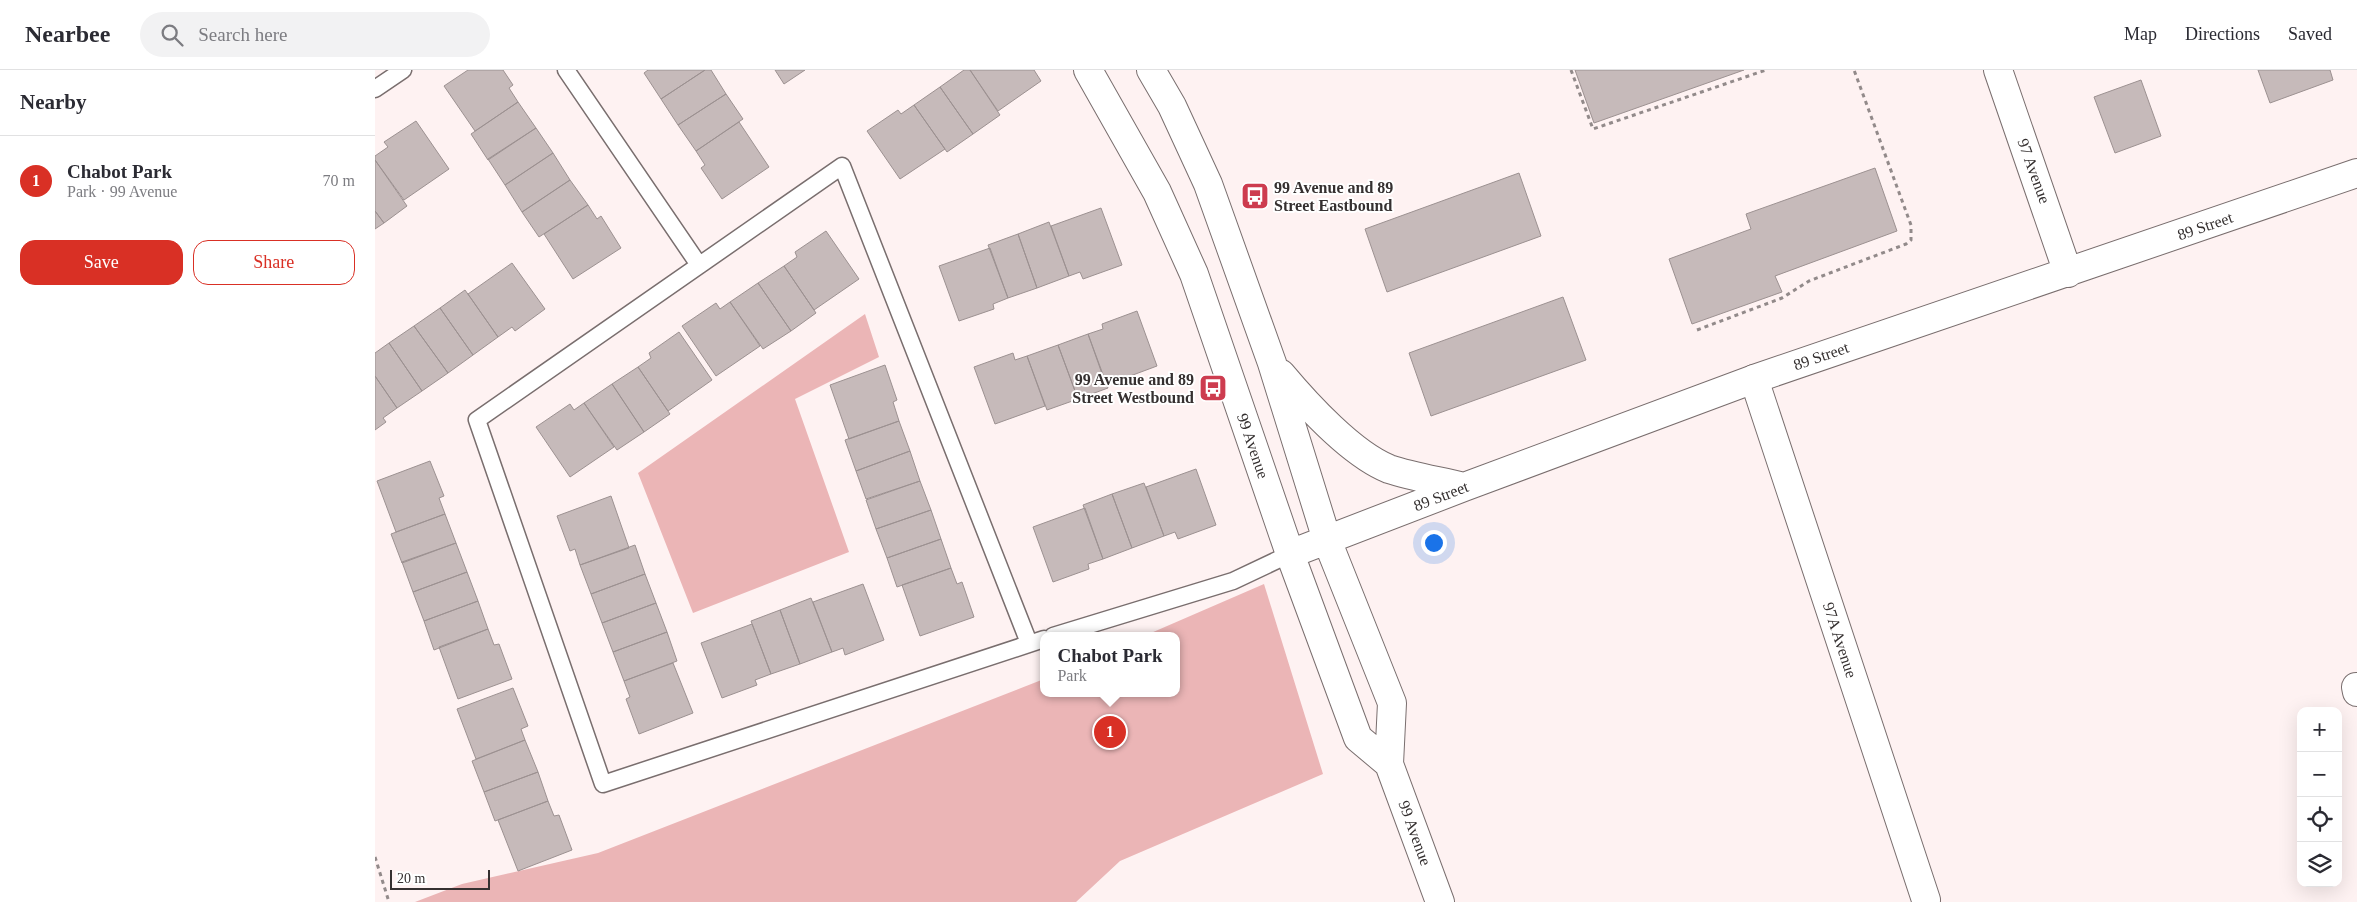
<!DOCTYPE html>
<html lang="en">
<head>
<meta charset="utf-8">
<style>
	:root { --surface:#fff; --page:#f2f2f3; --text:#2b2b33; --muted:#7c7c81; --line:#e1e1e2; --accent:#d93025 }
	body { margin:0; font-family:"Times New Roman",serif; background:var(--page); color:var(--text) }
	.controls { position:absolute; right:15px; bottom:15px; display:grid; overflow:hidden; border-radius:10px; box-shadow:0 5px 20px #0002 }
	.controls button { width:45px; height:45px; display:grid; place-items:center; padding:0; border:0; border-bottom:1px solid var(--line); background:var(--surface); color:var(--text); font:25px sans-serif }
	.scale { position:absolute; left:15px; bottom:12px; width:100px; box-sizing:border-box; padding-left:5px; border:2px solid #353030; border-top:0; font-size:14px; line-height:18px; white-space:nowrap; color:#353030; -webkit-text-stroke:4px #fff; paint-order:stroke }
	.you { position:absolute; left:1058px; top:472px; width:18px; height:18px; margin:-12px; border:4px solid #fff; border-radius:50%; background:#1a73e8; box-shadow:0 0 0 8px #1a73e833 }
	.badge { display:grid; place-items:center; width:32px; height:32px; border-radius:50%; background:var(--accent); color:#fff; font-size:16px; font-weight:700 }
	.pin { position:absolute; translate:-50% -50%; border:2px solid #fff; box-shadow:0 1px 5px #0006 }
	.popup { position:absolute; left:665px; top:562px; width:140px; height:65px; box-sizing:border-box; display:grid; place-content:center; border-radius:10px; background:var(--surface); filter:drop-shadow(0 1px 4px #0005); font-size:16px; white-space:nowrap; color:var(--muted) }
	.popup b { font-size:19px; color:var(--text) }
	.popup::after { content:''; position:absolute; left:50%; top:100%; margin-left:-10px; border:10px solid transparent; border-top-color:var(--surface) }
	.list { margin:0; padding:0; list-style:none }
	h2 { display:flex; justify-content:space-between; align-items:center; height:65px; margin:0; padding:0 20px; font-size:21px }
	h2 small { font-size:16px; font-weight:400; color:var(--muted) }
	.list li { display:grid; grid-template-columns:32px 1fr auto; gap:15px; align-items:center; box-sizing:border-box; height:90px; padding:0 20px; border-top:1px solid var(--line) }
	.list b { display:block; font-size:19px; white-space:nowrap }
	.list p { margin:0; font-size:16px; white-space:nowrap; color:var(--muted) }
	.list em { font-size:16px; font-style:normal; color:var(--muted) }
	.actions { display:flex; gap:10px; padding:15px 20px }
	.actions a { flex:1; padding:11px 0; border:1px solid var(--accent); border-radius:15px; text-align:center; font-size:18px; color:var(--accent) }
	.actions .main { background:var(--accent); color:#fff }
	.icon { flex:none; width:28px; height:28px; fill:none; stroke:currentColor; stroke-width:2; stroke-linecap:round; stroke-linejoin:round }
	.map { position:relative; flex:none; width:1982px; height:832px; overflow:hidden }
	header { display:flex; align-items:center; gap:30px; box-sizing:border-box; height:70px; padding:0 25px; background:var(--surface); border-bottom:1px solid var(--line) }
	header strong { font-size:24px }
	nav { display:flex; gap:28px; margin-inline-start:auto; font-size:18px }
	.search { width:350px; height:45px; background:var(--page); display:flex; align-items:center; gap:12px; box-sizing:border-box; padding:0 18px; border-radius:28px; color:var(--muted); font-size:19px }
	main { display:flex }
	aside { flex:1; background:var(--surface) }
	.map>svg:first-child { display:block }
</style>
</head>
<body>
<header>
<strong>Nearbee</strong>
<div class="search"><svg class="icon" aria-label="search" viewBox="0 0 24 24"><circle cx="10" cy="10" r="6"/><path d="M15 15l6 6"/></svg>Search here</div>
<nav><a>Map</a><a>Directions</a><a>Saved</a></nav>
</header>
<main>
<aside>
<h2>Nearby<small></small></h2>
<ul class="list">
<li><span class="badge">1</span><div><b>Chabot Park</b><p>Park · 99 Avenue</p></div><em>70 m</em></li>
</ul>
<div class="actions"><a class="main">Save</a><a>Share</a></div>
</aside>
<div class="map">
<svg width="1982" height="832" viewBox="0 0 1982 832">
	<rect width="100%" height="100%" fill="#fef2f2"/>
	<!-- green -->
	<path fill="#ebb5b6" d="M490,244L504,287L420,329L474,482L318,543L263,403Z
		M889,514L948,704L745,791L701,832H40L87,814L223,783L669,609V623H801V566H769Z"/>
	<!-- building -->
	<path fill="#c6baba" stroke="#9c9191" d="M93,0H128L138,15L134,18L143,32L100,61L69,16Z
		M273,0H330L286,29L269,3Z
		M330,0H336L351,24L303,55L286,29Z
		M400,0H430L409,14Z
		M589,0H595L625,45L598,64L565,17Z
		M595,0H659L666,11L623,41Z
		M1200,0H1369L1219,53Z
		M1883,0H1955L1958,10L1895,33Z
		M1766,10L1786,66L1740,83L1719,27Z
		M565,17L598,64L572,82L539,35Z
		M351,24L368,49L321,81L303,55Z
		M143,32L161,58L113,90L96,64Z
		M539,35L570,79L525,109L492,61L523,40L526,44Z
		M41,51L74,99L29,130L0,90V86L13,77L9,72Z
		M364,52L394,97L347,129L326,98L330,95L321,81Z
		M161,58L178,83L130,115L113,89Z
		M178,83L195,110L147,142L130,115Z
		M0,90L32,136L9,153L0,141Z
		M1500,98L1522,161L1400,206L1407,222L1317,254L1294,189L1376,159L1371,144Z
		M1144,103L1166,166L1012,222L990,159Z
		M195,110L213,135L164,167L147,142Z
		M213,135L222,149L226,146L246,178L198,209L169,164Z
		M726,138L747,195L708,209L705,202L694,206L676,156Z
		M0,141L9,153L0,159Z
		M674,152L694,206L662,218L643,164Z
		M451,161L484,209L439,240L409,196L422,187L420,182Z
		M643,164L662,218L633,228L613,175Z
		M615,178L633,228L618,234L619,239L584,251L564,196Z
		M137,193L170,239L140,261L137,257L123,267L93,224Z
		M409,196L441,243L416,261L383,213Z
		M383,213L416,261L388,279L355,232Z
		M90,220L123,267L98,285L65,238Z
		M1188,227L1211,290L1056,346L1034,283Z
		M355,232L385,276L341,306L307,256L341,233L345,239Z
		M65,238L98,285L73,303L39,256Z
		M762,241L782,296L731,315L713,264L728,259L727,254Z
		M39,256L73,303L47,321L14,273Z
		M304,262L337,310L293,341L263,297L276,288L274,283Z
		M713,264L733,318L703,329L683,275Z
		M14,273L47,321L22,338L0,306V283Z
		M683,275L703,329L672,340L652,286Z
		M638,283L640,290L652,286L670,336L620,354L599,297Z
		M510,295L522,330L518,332L524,351L474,369L455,315Z
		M263,297L295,344L269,362L237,314Z
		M0,306L22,338L8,348L11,352L0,360Z
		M237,314L269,362L242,380L209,333Z
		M209,333L239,377L195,407L161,357L195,334L199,340Z
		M524,351L535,381L481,401L470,370Z
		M535,381L545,411L491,429L481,401Z
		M55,391L69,426L64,428L70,444L21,462L2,411Z
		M821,399L841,455L803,469L800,462L789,466L771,417Z
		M545,411L556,440L501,459L491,430Z
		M769,413L789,466L757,478L737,424Z
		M737,424L757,478L728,489L708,435Z
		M236,426L254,478L205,495L200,479L195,481L182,446Z
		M710,438L728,489L713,494L714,499L678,512L658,457Z
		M556,440L566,469L512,488L501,459Z
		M70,444L81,473L27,493L16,464Z
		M566,469L576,498L522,517L512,488Z
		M81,473L92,502L38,522L27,492Z
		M260,475L270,504L216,524L205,495Z
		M576,498L582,514L587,512L599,547L545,566L527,515Z
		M92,502L103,531L49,551L38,522Z
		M270,504L281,533L227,553L216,524Z
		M488,514L509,570L470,585L468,578L457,582L438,532Z
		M436,528L457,582L425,594L405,540Z
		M103,531L113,559L59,580L49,551Z
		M281,533L292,562L238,582L227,553Z
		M405,540L425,594L396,604L376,551Z
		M377,554L396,604L380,610L382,615L347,628L326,573Z
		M113,559L119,575L124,574L137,609L83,629L64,577Z
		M292,562L302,591L249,611L238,582Z
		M298,593L318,643L264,664L251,629L255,627L249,611Z
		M138,618L153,656L146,659L150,670L101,689L82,639Z
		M150,670L163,702L109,722L97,691Z
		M163,702L173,731L120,751L109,722Z
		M173,731L179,746L184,745L197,780L143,801L123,750Z"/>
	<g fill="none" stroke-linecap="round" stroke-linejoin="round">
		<defs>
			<path id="lane" d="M191,0L324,195
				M0,19L28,0
				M678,566L858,511L915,484
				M654,573L467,96L102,350L228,714L669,569"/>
			<path id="street" d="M1379,309L1551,830
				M1981,617L1982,622"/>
			<path id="secondary" d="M713,0L782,122L819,204L915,484L983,668L1014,694
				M776,0L797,36L833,114L897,293L952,470L1017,633L1014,694L1065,832
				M1623,0L1693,203
				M906,304C932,335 977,384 1014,399C1038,407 1065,411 1089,417
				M915,484L1089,417L1379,309L1982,103"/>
		</defs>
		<!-- lane casing -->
		<use href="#lane" stroke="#796e6e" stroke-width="19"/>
		<!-- street casing -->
		<use href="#street" stroke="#796e6e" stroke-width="30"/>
		<!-- secondary casing -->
		<use href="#secondary" stroke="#796e6e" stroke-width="30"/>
		<!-- path -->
		<path stroke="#928a8a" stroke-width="3" stroke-dasharray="4 4" stroke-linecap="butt" d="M1196,0L1218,59L1391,0
			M1322,260L1407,228L1434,211L1531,174L1536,170V155L1479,0
			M0,787L14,832"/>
		<!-- lane -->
		<use href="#lane" stroke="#fff" stroke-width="16"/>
		<!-- street -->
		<use href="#street" stroke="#fff" stroke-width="28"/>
		<!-- secondary -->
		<use href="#secondary" stroke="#fff" stroke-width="28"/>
	</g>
	<!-- icons -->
	<defs>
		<symbol id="bus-square" viewBox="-11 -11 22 22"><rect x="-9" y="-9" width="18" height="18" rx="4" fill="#cd3c4f" stroke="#fff"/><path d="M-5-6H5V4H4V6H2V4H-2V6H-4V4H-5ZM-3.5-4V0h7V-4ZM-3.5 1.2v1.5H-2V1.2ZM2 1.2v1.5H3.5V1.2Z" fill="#fff"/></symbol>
	</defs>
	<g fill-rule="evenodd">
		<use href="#bus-square" x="864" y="110" width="32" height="32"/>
		<use href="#bus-square" x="822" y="302" width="32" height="32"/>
	</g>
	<g text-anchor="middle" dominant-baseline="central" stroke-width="4" stroke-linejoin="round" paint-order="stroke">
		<!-- street labels -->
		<g font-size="16" fill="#353030" stroke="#fff">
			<text transform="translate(1659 101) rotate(70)">97 Avenue</text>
			<text transform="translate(1830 156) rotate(-19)">89 Street</text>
			<text transform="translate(1446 286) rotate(-19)">89 Street</text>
			<text transform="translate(878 376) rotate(71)">99 Avenue</text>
			<text transform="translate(1066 426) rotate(-21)">89 Street</text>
			<text transform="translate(1465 570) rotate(72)">97A Avenue</text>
			<text transform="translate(1040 763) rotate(70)">99 Avenue</text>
		</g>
		<!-- poi labels -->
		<g font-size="16" font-weight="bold" fill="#353030" stroke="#fff" text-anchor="start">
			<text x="899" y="117">99 Avenue and 89<tspan x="899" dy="18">Street Eastbound</tspan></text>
			<text x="819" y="309" text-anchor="end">99 Avenue and 89<tspan x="819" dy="18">Street Westbound</tspan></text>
		</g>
	</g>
</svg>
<div class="controls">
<button>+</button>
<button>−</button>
<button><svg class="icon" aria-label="locate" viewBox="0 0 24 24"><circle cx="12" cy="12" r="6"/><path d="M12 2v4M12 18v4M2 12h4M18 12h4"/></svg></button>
<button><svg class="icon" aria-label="layers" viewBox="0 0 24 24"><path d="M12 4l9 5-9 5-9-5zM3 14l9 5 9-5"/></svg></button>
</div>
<div class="scale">20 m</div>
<div class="you"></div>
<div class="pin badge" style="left:735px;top:662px">1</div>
<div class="popup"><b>Chabot Park</b>Park</div>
</div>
</main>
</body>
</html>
